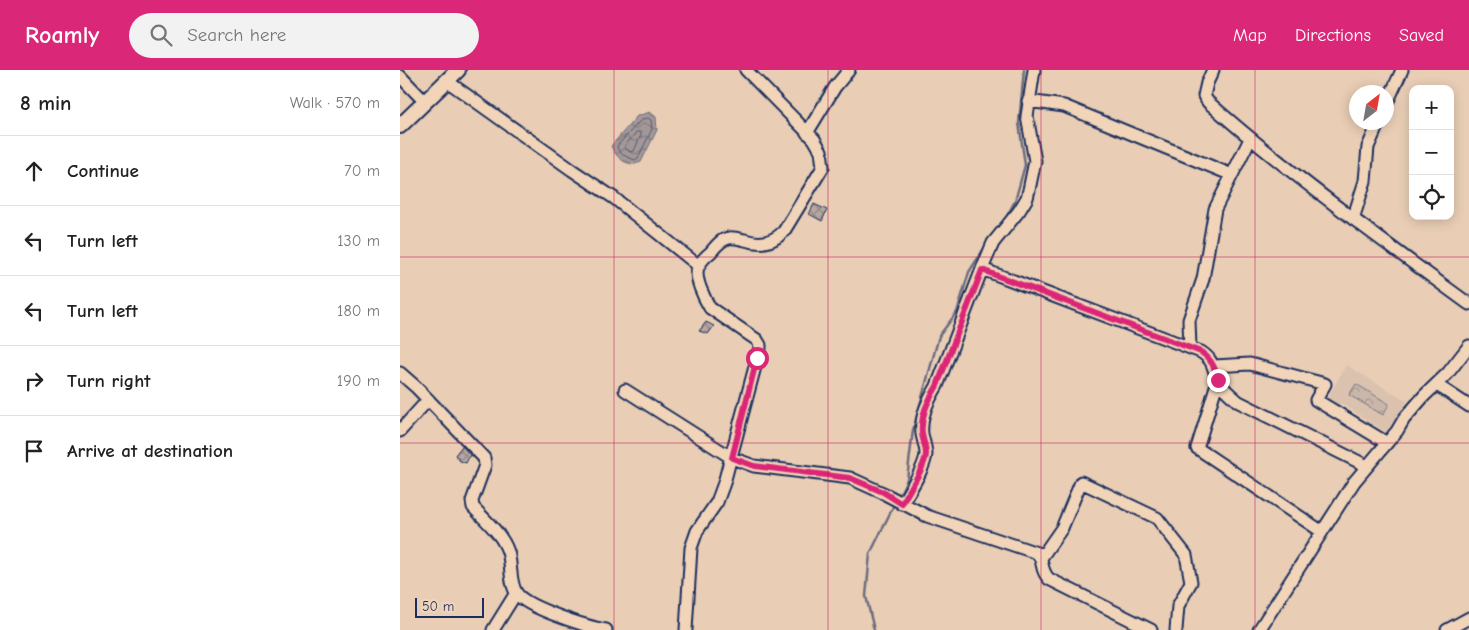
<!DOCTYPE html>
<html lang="en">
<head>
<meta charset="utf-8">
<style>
	:root { --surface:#fff; --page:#f2f2f2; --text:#222; --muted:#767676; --line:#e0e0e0; --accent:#db2777 }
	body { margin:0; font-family:"Comic Neue",sans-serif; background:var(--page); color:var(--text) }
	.controls { position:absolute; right:15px; top:15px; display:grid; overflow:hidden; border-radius:10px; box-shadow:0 2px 12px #0003 }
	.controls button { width:45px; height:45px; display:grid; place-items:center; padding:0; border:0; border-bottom:1px solid var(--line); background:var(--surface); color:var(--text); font:25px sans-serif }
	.compass { position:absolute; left:949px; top:15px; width:45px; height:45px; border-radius:50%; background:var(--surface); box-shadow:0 2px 12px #0003; rotate:31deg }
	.scale { position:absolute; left:15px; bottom:12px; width:69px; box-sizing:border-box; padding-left:5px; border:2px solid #1b2f5e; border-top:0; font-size:14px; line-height:18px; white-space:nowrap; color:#1b2f5e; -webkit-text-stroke:4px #f2d5b9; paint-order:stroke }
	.stop { position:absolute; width:15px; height:15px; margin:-11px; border:4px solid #db2777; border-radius:50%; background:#fff }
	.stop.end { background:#db2777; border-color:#fff; box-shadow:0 1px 5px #0008 }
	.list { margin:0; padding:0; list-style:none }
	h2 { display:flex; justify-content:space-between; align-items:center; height:65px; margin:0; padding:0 20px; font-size:21px }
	h2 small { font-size:16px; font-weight:400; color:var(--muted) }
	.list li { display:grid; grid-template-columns:32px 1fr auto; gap:15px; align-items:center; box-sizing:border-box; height:70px; padding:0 20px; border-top:1px solid var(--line) }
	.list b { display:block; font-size:19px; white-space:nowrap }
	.list em { font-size:16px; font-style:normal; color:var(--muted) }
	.icon { flex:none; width:28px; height:28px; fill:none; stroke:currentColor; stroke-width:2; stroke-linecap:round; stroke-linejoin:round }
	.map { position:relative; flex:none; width:1069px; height:560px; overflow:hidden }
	header { display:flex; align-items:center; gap:30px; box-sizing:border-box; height:70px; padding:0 25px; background:var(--accent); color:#fff }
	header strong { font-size:24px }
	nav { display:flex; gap:28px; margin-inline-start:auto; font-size:18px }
	.search { width:350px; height:45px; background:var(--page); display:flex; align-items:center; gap:12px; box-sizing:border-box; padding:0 18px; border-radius:28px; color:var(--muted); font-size:19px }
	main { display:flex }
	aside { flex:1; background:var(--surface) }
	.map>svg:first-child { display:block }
</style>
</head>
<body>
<header>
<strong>Roamly</strong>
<div class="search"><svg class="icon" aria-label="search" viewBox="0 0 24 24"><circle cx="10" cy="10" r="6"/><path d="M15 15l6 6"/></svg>Search here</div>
<nav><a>Map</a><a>Directions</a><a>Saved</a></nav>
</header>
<main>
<aside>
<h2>8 min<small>Walk · 570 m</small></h2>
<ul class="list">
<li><svg class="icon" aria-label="ahead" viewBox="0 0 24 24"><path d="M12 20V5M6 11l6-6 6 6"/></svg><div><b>Continue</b></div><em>70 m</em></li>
<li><svg class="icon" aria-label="left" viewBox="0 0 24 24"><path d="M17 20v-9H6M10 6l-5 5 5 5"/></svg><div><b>Turn left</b></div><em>130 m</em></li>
<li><svg class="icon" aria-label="left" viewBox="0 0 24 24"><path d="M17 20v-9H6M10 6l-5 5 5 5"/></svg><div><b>Turn left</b></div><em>180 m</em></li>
<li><svg class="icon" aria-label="right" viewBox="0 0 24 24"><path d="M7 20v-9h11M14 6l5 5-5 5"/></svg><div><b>Turn right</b></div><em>190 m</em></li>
<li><svg class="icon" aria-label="arrive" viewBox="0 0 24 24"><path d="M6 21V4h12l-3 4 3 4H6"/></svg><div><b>Arrive at destination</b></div></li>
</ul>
</aside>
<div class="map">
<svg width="1069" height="560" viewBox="0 0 1069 560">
	<defs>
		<pattern id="park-crowns" width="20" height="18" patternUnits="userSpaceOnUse" patternTransform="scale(1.25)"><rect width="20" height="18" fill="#cbb7a9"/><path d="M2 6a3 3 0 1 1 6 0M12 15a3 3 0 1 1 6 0" fill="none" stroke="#a4958d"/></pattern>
		<pattern id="water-waves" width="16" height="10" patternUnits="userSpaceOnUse" patternTransform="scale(1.25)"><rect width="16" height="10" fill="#a39797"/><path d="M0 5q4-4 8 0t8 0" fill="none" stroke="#847c7e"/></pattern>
		<pattern id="building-cross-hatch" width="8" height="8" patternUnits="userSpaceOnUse" patternTransform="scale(1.25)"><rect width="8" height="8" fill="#b6a7a0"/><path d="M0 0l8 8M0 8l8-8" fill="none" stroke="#938886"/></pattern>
	</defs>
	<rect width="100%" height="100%" fill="#e9ceb5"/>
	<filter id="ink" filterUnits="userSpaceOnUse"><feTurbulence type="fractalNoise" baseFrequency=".02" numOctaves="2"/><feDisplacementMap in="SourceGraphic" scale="10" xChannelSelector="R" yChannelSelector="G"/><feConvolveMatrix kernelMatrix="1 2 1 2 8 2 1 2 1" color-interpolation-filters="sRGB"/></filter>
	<g filter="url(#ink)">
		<!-- built -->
		<path fill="#dac2af" d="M946,295L1007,331L987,363L941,333L938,338L926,331Z"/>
		<!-- park -->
		<path fill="url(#park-crowns)" stroke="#737384" d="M956,314L989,334L983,345L949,325Z"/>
		<!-- water -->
		<path fill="url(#water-waves)" stroke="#6d6d80" d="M250,42L256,47L257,60L241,92C228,98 216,88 211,76L237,46Z"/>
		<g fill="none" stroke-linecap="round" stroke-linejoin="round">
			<!-- shore -->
			<path stroke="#515975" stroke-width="1" d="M248,48L251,50L252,59L238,88L235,90C227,87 218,84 217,76L240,51Z
				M237,62H240L241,65L234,81L230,82L225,78V76Z"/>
			<!-- stream -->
			<path stroke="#6d6d80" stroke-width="2.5" d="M604,151L615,131L625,95L619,53L624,0
				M500,424L507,409L513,360L539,266L557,242L569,202L587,174
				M474,560L466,526L470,484L493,437"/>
		</g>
		<!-- building -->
		<path fill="url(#building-cross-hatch)" stroke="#1b2f5e" d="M414,134L427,140L422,151L409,144Z
			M306,252L314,256L308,264L299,261Z
			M62,376L70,385L66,393L60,391L55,385Z"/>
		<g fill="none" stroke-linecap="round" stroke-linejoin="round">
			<defs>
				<path id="minor" d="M813,0L807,13L804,26L808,32C891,105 980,169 1069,234
					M0,6L25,32
					M47,11L172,100L214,128L299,196
					M628,31L664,36L832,105
					M986,35L1002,0
					M407,63L435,17L449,0
					M953,149L965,111L968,77L979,52
					M582,199L593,173L619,141L627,128L629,120L635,91L627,46L634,0
					M790,278L789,250L803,209L815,139L850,69
					M814,296L850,294L925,314L916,330L987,373
					M0,303L16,317L84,388L85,395L72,431L73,437C86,451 102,464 108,482C112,495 109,513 117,524C128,538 187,557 206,560
					M818,310L797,378L921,461
					M1037,315L1069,336
					M225,320L332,388L354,396L450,408L483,423L527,446L637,483C645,491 639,499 649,509L751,560
					M0,361L28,330
					M502,434C509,421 525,398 526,384C526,378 523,370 522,364C520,346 528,331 537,316L582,199L801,282C815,291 812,299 819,312C824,320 832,326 839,332L967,396
					M641,488L662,458L681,412L757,448L786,485L791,512L778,536L776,560
					M93,560L116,523
					M286,560L291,478L297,461L317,432L324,413L360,278V275L357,270L310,238C304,228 294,208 298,197C301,191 306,186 311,182C316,176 321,169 329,168C334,167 340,169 345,170C360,175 373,173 384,161L423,97L421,81L414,69L346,0
					M859,560L954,412L997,361L1004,349L1024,326L1048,303L1069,276
					M1047,560L1069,548"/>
				<path id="major" d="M0,56L58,0"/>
			</defs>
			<!-- minor casing -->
			<use href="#minor" stroke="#1b2f5e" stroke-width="15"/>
			<!-- major casing -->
			<use href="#major" stroke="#1b2f5e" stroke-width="18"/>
			<!-- minor -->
			<use href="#minor" stroke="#f2d5b9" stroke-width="11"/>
			<!-- major -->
			<use href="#major" stroke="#f2d5b9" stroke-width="14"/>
		</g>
	</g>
	<g fill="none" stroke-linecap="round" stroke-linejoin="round" filter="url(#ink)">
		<!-- route -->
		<path stroke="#db2777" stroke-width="6" d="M357,288L332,388L354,396L450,408L483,422L502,434C508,421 525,398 526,384C526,378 523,370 522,364C520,346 528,331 537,316L582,200L801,282C811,289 815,297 818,310"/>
	</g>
	<!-- grid -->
	<path fill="none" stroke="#c2185b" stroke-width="1" stroke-opacity="0.55" d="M214,0V560M428,0V560M641,0V560M855,0V560M0,187H1069M0,373H1069"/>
</svg>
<div class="controls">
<button>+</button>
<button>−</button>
<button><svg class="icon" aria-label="locate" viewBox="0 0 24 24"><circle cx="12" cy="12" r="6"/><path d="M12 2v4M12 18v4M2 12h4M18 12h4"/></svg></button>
</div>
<svg class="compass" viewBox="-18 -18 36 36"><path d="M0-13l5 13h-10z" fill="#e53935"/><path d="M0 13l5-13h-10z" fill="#767676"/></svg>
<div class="scale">50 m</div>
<div class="stop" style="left:357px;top:288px"></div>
<div class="stop end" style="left:818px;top:310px"></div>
</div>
</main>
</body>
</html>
